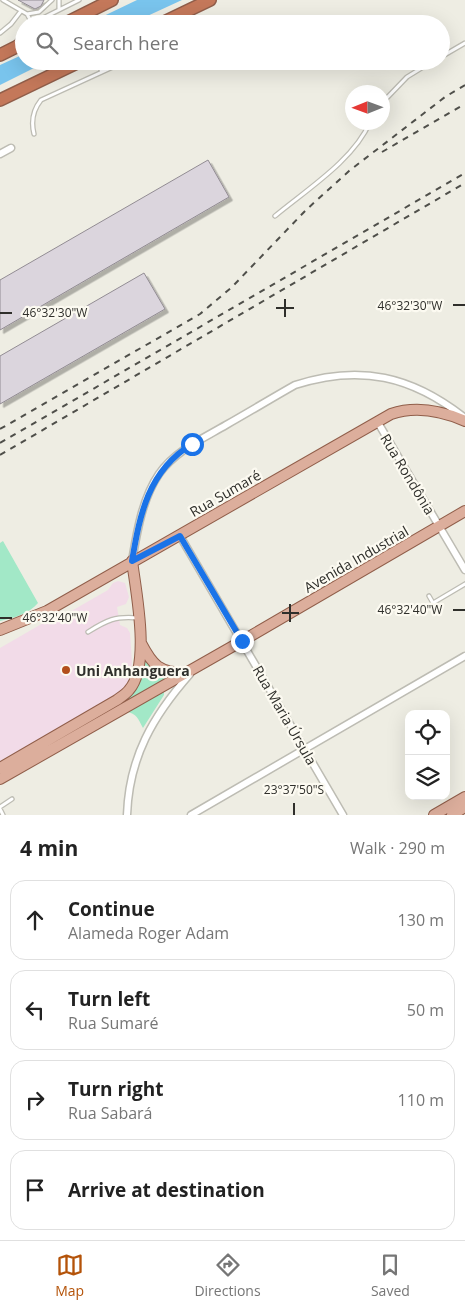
<!DOCTYPE html>
<html lang="en">
<head>
<meta charset="utf-8">
<style>
	:root { --surface:#fff; --page:#f2f2f2; --text:#222; --muted:#767676; --line:#e0e0e0; --accent:#b45309 }
	body { margin:0; font-family:"Open Sans",sans-serif; background:var(--page); color:var(--text) }
	.controls { position:absolute; right:15px; bottom:15px; display:grid; overflow:hidden; border-radius:10px; box-shadow:0 5px 20px #0002 }
	.controls button { width:45px; height:45px; display:grid; place-items:center; padding:0; border:0; border-bottom:1px solid var(--line); background:var(--surface); color:var(--text); font:25px sans-serif }
	.compass { position:absolute; left:345px; top:85px; width:45px; height:45px; border-radius:50%; background:var(--surface); box-shadow:0 5px 20px #0002; rotate:269deg }
	.stop { position:absolute; width:15px; height:15px; margin:-11px; border:4px solid #1a73e8; border-radius:50%; background:#fff }
	.stop.end { background:#1a73e8; border-color:#fff; box-shadow:0 1px 5px #0008 }
	.list { margin:0; padding:0; list-style:none }
	h2 { display:flex; justify-content:space-between; align-items:center; height:65px; margin:0; padding:0 20px; font-size:21px }
	h2 small { font-size:16px; font-weight:400; color:var(--muted) }
	.list li { display:grid; grid-template-columns:32px 1fr auto; gap:15px; align-items:center; box-sizing:border-box; height:80px; margin:0 10px 10px; padding:0 10px; border:1px solid var(--line); border-radius:15px }
	.list b { display:block; font-size:19px; white-space:nowrap }
	.list p { margin:0; font-size:16px; white-space:nowrap; color:var(--muted) }
	.list em { font-size:16px; font-style:normal; color:var(--muted) }
	.icon { flex:none; width:28px; height:28px; fill:none; stroke:currentColor; stroke-width:2; stroke-linecap:round; stroke-linejoin:round }
	.map { position:relative; flex:none; width:465px; height:815px; overflow:hidden }
	.search { position:absolute; background:var(--surface); box-shadow:0 5px 20px #0002; left:15px; right:15px; top:15px; height:55px; display:flex; align-items:center; gap:12px; box-sizing:border-box; padding:0 18px; border-radius:28px; color:var(--muted); font-size:19px }
	.sheet { height:425px; background:var(--surface) }
	nav { display:flex; justify-content:space-around; align-items:center; box-sizing:border-box; height:70px; border-top:1px solid var(--line); background:var(--surface); font-size:14px; color:var(--muted) }
	nav a { display:grid; justify-items:center; gap:2px }
	nav .on { color:var(--accent) }
	.map>svg:first-child { display:block }
</style>
</head>
<body>
<div class="map">
<svg width="465" height="815" viewBox="0 0 465 815">
	<defs>
		<filter id="shadow"><feDropShadow dx="3.5" dy="3.5" stdDeviation="0" flood-color="#0004"/></filter>
	</defs>
	<rect width="100%" height="100%" fill="#eeede3"/>
	<!-- education -->
	<path fill="#f2dbe8" d="M118,581L125,583L129,597L126,604L117,607L120,625L127,628L130,633L132,662L130,678L124,689L121,693L19,754H12L0,761V648L45,622L54,621L108,590L113,583Z"/>
	<!-- green -->
	<path fill="#a2e8c7" d="M3,541L38,603C29,614 13,618 0,621V543Z
		M145,658L157,672L165,677V679L121,706L119,703Z
		M163,692H164V695L143,728C138,719 137,713 126,712Z"/>
	<!-- water -->
	<path fill="#79c4ed" d="M137,0H182L130,24H87Z
		M24,54V61H48L0,85V65Z"/>
	<!-- building -->
	<path fill="#dbd5dd" stroke="#928c93" filter="url(#shadow)" d="M18,0H44L41,6L35,9Z
		M208,160L229,197L0,330V280Z
		M144,273L165,309L0,404V356Z"/>
	<g fill="none" stroke-linecap="round" stroke-linejoin="round">
		<defs>
			<path id="lane" d="M3,0L27,14L32,23
				M59,0V9
				M27,14L39,12L52,0
				M31,24L79,0
				M0,33L11,24L21,11
				M16,42L24,30
				M441,57L465,43
				M97,61L102,72
				M382,103L407,77L433,61
				M34,134C31,122 33,110 41,100L126,61
				M275,216C306,190 354,160 370,122
				M429,596L437,610
				M433,603L465,584
				M88,632C107,620 115,616 138,618
				M0,807L12,799
				M0,809L3,815"/>
			<path id="street" d="M0,154L11,148
				M377,421L465,570
				M180,536L343,815
				M132,561C137,532 142,499 159,474C175,451 202,439 226,425C249,412 272,398 295,385C360,364 412,376 465,418
				M127,815C129,757 153,716 190,674
				M191,815L465,656"/>
			<path id="primary" d="M0,630L47,611L391,414C415,406 442,411 465,421
				M141,643C153,666 159,672 185,673
				M0,768L117,700C121,697 126,694 129,690C151,665 136,592 132,561
				M0,779L242,641L465,511
				M434,815L465,797
				M452,815L465,807"/>
			<path id="highway" d="M64,24L112,0
				M160,24L210,0
				M0,55L24,43
				M0,100L81,61"/>
		</defs>
		<!-- lane casing -->
		<use href="#lane" stroke="#bdbcb3" stroke-width="5.5"/>
		<!-- street casing -->
		<use href="#street" stroke="#bdbcb3" stroke-width="9"/>
		<!-- primary casing -->
		<use href="#primary" stroke="#905e4a" stroke-width="12"/>
		<!-- highway casing -->
		<use href="#highway" stroke="#905e4a" stroke-width="14"/>
		<!-- lane -->
		<use href="#lane" stroke="#fff" stroke-width="3"/>
		<!-- street -->
		<use href="#street" stroke="#fff" stroke-width="6"/>
		<!-- primary -->
		<use href="#primary" stroke="#dcae9c" stroke-width="10"/>
		<!-- highway -->
		<use href="#highway" stroke="#c4785a" stroke-width="11"/>
		<!-- rail -->
		<path stroke="#4f4f4a" stroke-width="2" stroke-dasharray="6 6" stroke-linecap="butt" d="M382,152L465,104
			M0,429L200,314L232,287L306,210L349,171L445,97L465,85
			M0,443L465,173
			M0,455L465,183"/>
	</g>
	<g fill="none" stroke-linecap="round" stroke-linejoin="round">
		<!-- route -->
		<path stroke="#1a73e8" stroke-width="6" d="M192,444C148,471 140,514 132,561L180,536L242,641"/>
	</g>
	<!-- ticks -->
	<path fill="none" stroke="#2f2f2b" stroke-width="2" d="M285,299V317M453,305H465M276,308H294M0,313H12M290,604V622M453,610H465M282,613H299M0,618H12M294,803V815"/>
	<!-- markers -->
	<circle fill="#b34f1c" stroke="#fcfaf1" stroke-width="2" cx="66" cy="670" r="5"/>
	<g text-anchor="middle" dominant-baseline="central" stroke-width="4.5" stroke-linejoin="round" paint-order="stroke">
		<!-- street labels -->
		<g font-size="14" fill="#2f2f2b" stroke="#fcfaf1">
			<text transform="translate(408 474) rotate(59)">Rua Rondônia</text>
			<text transform="translate(225 493) rotate(-30)">Rua Sumaré</text>
			<text transform="translate(356 559) rotate(-30)">Avenida Industrial</text>
			<text transform="translate(285 715) rotate(60)">Rua Maria Úrsula</text>
		</g>
		<!-- poi labels -->
		<g font-size="14" font-weight="bold" fill="#2f2f2b" stroke="#fcfaf1" text-anchor="start">
			<text x="76" y="670">Uni Anhanguera</text>
		</g>
	</g>
	<g font-size="12" text-anchor="middle" fill="#2f2f2b" stroke="#fcfaf1" stroke-width="4.5" stroke-linejoin="round" paint-order="stroke">
		<text x="410" y="310">46°32'30"W</text>
		<text x="55" y="317">46°32'30"W</text>
		<text x="410" y="614">46°32'40"W</text>
		<text x="55" y="622">46°32'40"W</text>
		<text x="294" y="794">23°37'50"S</text>
	</g>
</svg>
<div class="controls">
<button><svg class="icon" aria-label="locate" viewBox="0 0 24 24"><circle cx="12" cy="12" r="6"/><path d="M12 2v4M12 18v4M2 12h4M18 12h4"/></svg></button>
<button><svg class="icon" aria-label="layers" viewBox="0 0 24 24"><path d="M12 4l9 5-9 5-9-5zM3 14l9 5 9-5"/></svg></button>
</div>
<svg class="compass" viewBox="-18 -18 36 36"><path d="M0-13l5 13h-10z" fill="#e53935"/><path d="M0 13l5-13h-10z" fill="#767676"/></svg>
<div class="stop" style="left:192px;top:444px"></div>
<div class="stop end" style="left:242px;top:641px"></div>
<div class="search"><svg class="icon" aria-label="search" viewBox="0 0 24 24"><circle cx="10" cy="10" r="6"/><path d="M15 15l6 6"/></svg>Search here</div>
</div>
<section class="sheet">
<h2>4 min<small>Walk · 290 m</small></h2>
<ul class="list">
<li><svg class="icon" aria-label="ahead" viewBox="0 0 24 24"><path d="M12 20V5M6 11l6-6 6 6"/></svg><div><b>Continue</b><p>Alameda Roger Adam</p></div><em>130 m</em></li>
<li><svg class="icon" aria-label="left" viewBox="0 0 24 24"><path d="M17 20v-9H6M10 6l-5 5 5 5"/></svg><div><b>Turn left</b><p>Rua Sumaré</p></div><em>50 m</em></li>
<li><svg class="icon" aria-label="right" viewBox="0 0 24 24"><path d="M7 20v-9h11M14 6l5 5-5 5"/></svg><div><b>Turn right</b><p>Rua Sabará</p></div><em>110 m</em></li>
<li><svg class="icon" aria-label="arrive" viewBox="0 0 24 24"><path d="M6 21V4h12l-3 4 3 4H6"/></svg><div><b>Arrive at destination</b></div></li>
</ul>
</section>
<nav>
<a class="on"><svg class="icon" aria-label="map" viewBox="0 0 24 24"><path d="M3 6l6-2 6 2 6-2v14l-6 2-6-2-6 2zM9 4v14M15 6v14"/></svg>Map</a>
<a><svg class="icon" aria-label="directions" viewBox="0 0 24 24"><path d="M12 3l9 9-9 9-9-9zM9 14v-3h6M13 9l2 2-2 2"/></svg>Directions</a>
<a><svg class="icon" aria-label="saved" viewBox="0 0 24 24"><path d="M7 4h10v16l-5-4-5 4z"/></svg>Saved</a>
</nav>
</body>
</html>
